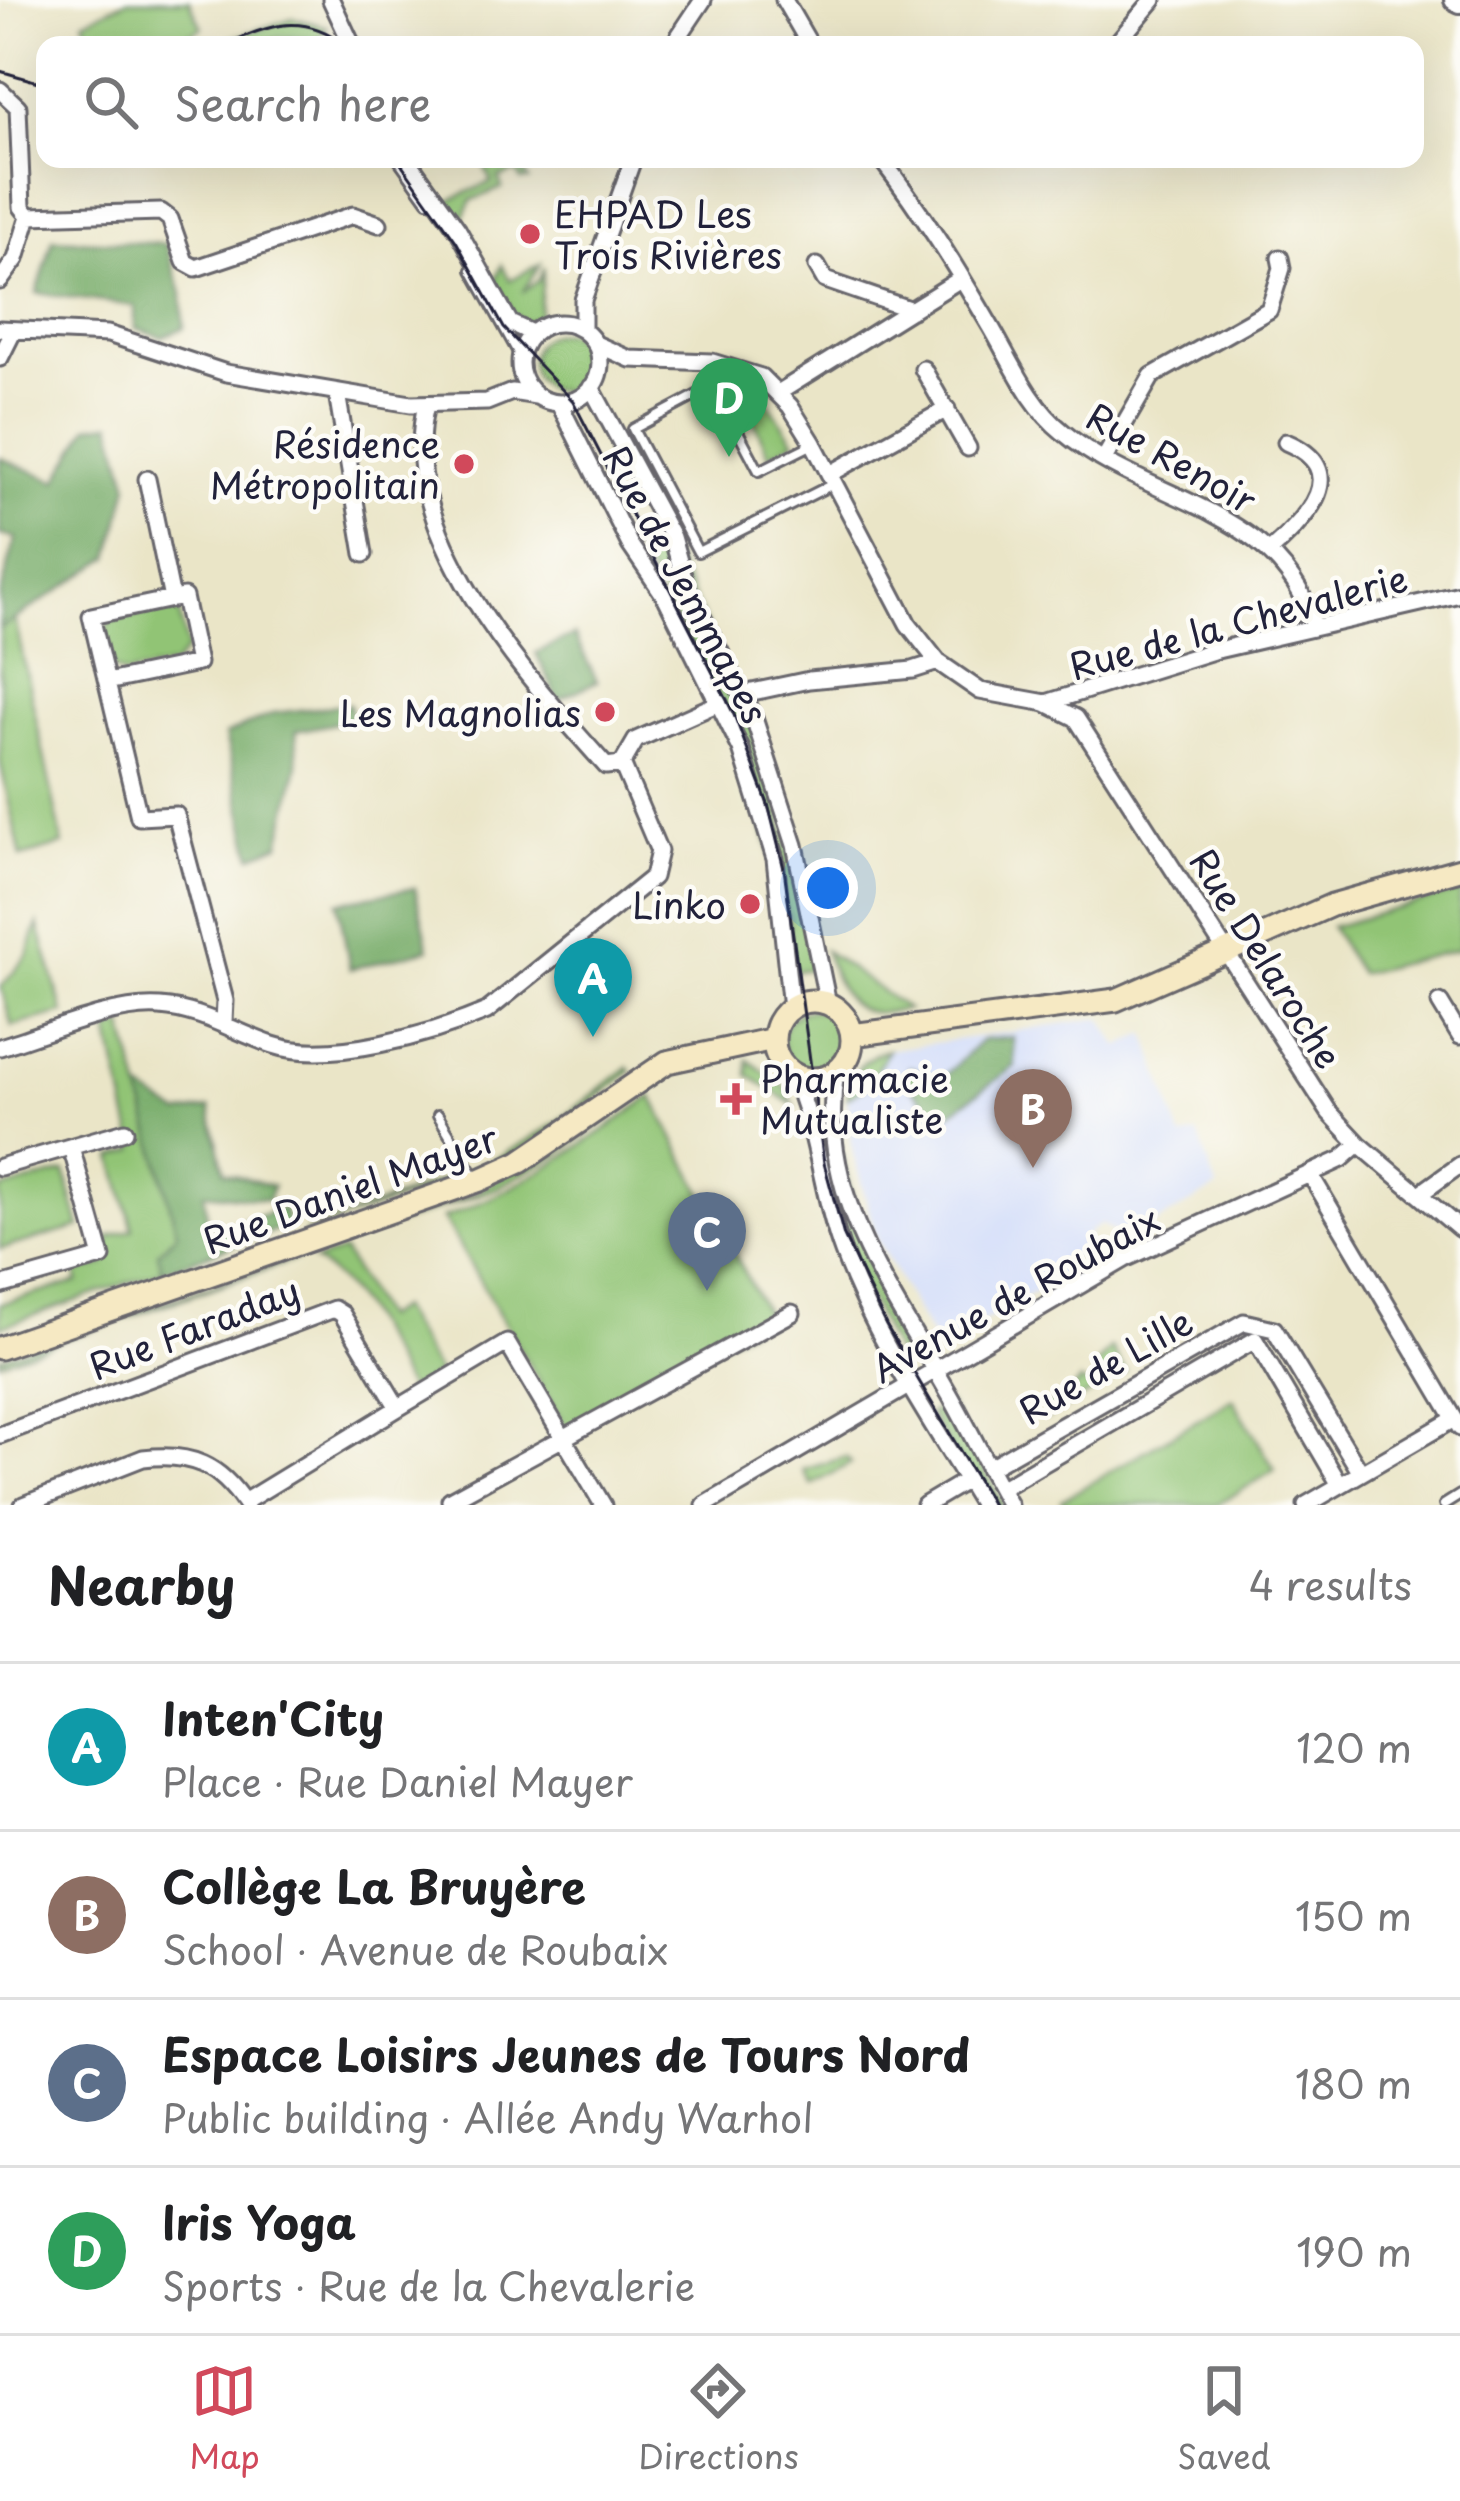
<!DOCTYPE html>
<html lang="en">
<head>
<meta charset="utf-8">
<style>
	:root { --surface:#fff; --page:#f6f6f6; --text:#202124; --muted:#757577; --line:#e0e0e0; --accent:#d1495b }
	body { margin:0; font-family:"Playpen Sans",sans-serif; background:var(--page); color:var(--text) }
	.you { position:absolute; left:828px; top:888px; width:42px; height:42px; margin:-30px; border:9px solid #fff; border-radius:50%; background:#1a73e8; box-shadow:0 0 0 18px #1a73e833 }
	.badge { display:grid; place-items:center; width:78px; height:78px; border-radius:50%; background:var(--accent); color:#fff; font-size:39px; font-weight:700 }
	.pin { position:absolute; translate:-50% -99px; filter:drop-shadow(0 3px 6px #0008) }
	.pin::after { content:''; position:absolute; top:63px; width:42px; height:36px; background:inherit; clip-path:polygon(0 0,100% 0,50% 100%) }
	.list { margin:0; padding:0; list-style:none }
	h2 { display:flex; justify-content:space-between; align-items:center; height:156px; margin:0; padding:0 48px; font-size:51px }
	h2 small { font-size:39px; font-weight:400; color:var(--muted) }
	.list li { display:grid; grid-template-columns:78px 1fr auto; gap:36px; align-items:center; box-sizing:border-box; height:168px; padding:0 48px; border-top:3px solid var(--line) }
	.list b { display:block; font-size:45px; white-space:nowrap }
	.list p { margin:0; font-size:39px; white-space:nowrap; color:var(--muted) }
	.list em { font-size:39px; font-style:normal; color:var(--muted) }
	.icon { flex:none; width:66px; height:66px; fill:none; stroke:currentColor; stroke-width:2; stroke-linecap:round; stroke-linejoin:round }
	.map { position:relative; flex:none; width:1460px; height:1505px; overflow:hidden }
	.search { position:absolute; background:var(--surface); box-shadow:0 12px 48px #0002; left:36px; right:36px; top:36px; height:132px; display:flex; align-items:center; gap:30px; box-sizing:border-box; padding:0 42px; border-radius:24px; color:var(--muted); font-size:45px }
	.sheet { height:828px; background:var(--surface) }
	nav { display:flex; justify-content:space-around; align-items:center; box-sizing:border-box; height:168px; border-top:3px solid var(--line); background:var(--surface); font-size:33px; color:var(--muted) }
	nav a { display:grid; justify-items:center; gap:6px }
	nav .on { color:var(--accent) }
	.map>svg:first-child { display:block }
</style>
</head>
<body>
<div class="map">
<svg width="1460" height="1505" viewBox="0 0 1460 1505">
	<rect width="100%" height="100%" fill="#fdfcf7"/>
	<filter id="ink" filterUnits="userSpaceOnUse"><feTurbulence type="fractalNoise" baseFrequency=".00833" numOctaves="2"/><feDisplacementMap in="SourceGraphic" scale="24" xChannelSelector="R" yChannelSelector="G"/><feConvolveMatrix kernelMatrix="1 2 1 2 8 2 1 2 1" color-interpolation-filters="sRGB"/></filter>
	<filter id="wash" filterUnits="userSpaceOnUse"><feTurbulence type="fractalNoise" baseFrequency=".004" numOctaves="4" result="noise"/><feDisplacementMap in="SourceGraphic" scale="48" xChannelSelector="R" yChannelSelector="G"/><feGaussianBlur stdDeviation="2.7" result="paint"/><feColorMatrix in="noise" values="0 0 0 0 0 0 0 0 0 0 0 0 0 0 0 0 0 1.4 0 .05"/><feComposite in="paint" operator="in"/></filter>
	<g filter="url(#wash)">
		<rect width="100%" height="100%" fill="#eae5c7"/>
		<!-- built -->
		<path fill="#cfdafa" d="M1102,1018L1119,1047L1146,1033L1181,1138L1198,1134L1217,1188L1126,1240L1102,1224L1090,1231L1061,1277L949,1342L933,1341L877,1239L853,1154L847,1098L888,1050Z"/>
		<!-- green -->
		<path fill="#91c474" stroke="#5a7358" stroke-width="3" d="M128,0H189L202,28L164,45H96L84,21Z
			M293,18L327,27L317,42C285,30 261,45 229,45L227,40Z
			M490,159H517L528,180H521L516,171L499,178L502,188L472,200L462,220L447,201L491,182L483,162Z
			M540,264L522,293L539,280L544,267L539,316L525,323L513,316L495,281L502,265L510,280Z
			M531 362a29 29 0 1 1 58 0a29 29 0 1 1-58 0Z
			M737,382L767,401L795,441L769,455Z
			M663,533L749,714L733,721L635,548Z
			M165,607L179,612L187,649L174,665L124,675L112,667L104,632L111,620Z
			M15,620L63,845L21,857L0,761V623Z
			M752,723L775,790L814,969L792,971L789,917L736,730Z
			M1460,891V949L1359,974L1331,927Z
			M38,924L64,1013L12,1026L1,987L28,955Z
			M824,950L907,1009C850,1022 843,999 824,950Z
			M782 1040a30 30 0 1 1 60 0a30 30 0 1 1-60 0Z
			M124,1026L177,1233L158,1252L162,1271L0,1327V1304L78,1282L76,1272L105,1264L109,1237L133,1229L113,1157L135,1150L109,1030Z
			M888,1050L869,1084L847,1098C848,1076 865,1054 888,1050Z
			M748,1060L785,1087L794,1105L748,1075Z
			M628,1067L631,1071L561,1126L495,1166L304,1233L492,1161L558,1122Z
			M647,1088L557,1155L495,1189L311,1254L474,1193Z
			M652,1096L768,1318L567,1430L443,1218C522,1189 584,1145 652,1096Z
			M831,1110L871,1272L913,1344L895,1354L844,1247L809,1113Z
			M65,1172L80,1227L0,1249V1190Z
			M343,1251L382,1318L399,1308L438,1373L409,1391C383,1346 359,1287 314,1261Z
			M297,1257V1259L0,1362V1357Z
			M1111,1348L1126,1372L1100,1387L1094,1368Z
			M1081,1381L1096,1390L1047,1418L1046,1405L1064,1400Z
			M1233,1399L1275,1470L1217,1505H1065L1062,1500Z
			M948,1403L1004,1505H987L929,1414Z
			M846,1457L851,1463L812,1485L803,1470Z"/>
		<!-- forest -->
		<path fill="#74aa66" stroke="#4b6650" stroke-width="3" d="M53,239L166,244L182,293L184,328L162,337L135,328V306L37,293Z
			M112,423L129,485L110,557L0,629V597L16,538L0,535V458L57,481L89,426Z
			M574,635L597,681L558,700L536,653Z
			M349,704L352,720L296,731L298,765L280,844L252,856L225,735L275,713Z
			M415,888L429,949L350,969L338,902Z
			M1013,1037L1015,1066L942,1119L902,1078L910,1067L941,1079L982,1040Z
			M140,1089L180,1114L210,1108L224,1172L273,1186L268,1200L204,1193L209,1232L284,1208L288,1226L162,1271L158,1252L177,1233Z"/>
	</g>
	<g filter="url(#ink)">
		<g fill="none" stroke-linecap="round" stroke-linejoin="round">
			<defs>
				<path id="service" d="M398,159L428,201
					M472,270L520,356
					M713,363L714,386L759,471L811,445
					M714,386L633,429L698,552L833,484
					M438,1115L477,1180
					M1444,1505L1460,1495"/>
				<path id="minor" d="M331,0L352,45
					M784,0L810,45
					M673,45L703,0
					M1115,45L1153,0
					M0,90L18,107L22,207L29,216
					M407,159L458,230L510,323L532,333
					M881,159C923,213 957,269 991,327C1012,363 1030,406 1063,432C1147,503 1280,506 1314,626
					M817,266L825,280L912,310
					M0,281L16,259L29,216L161,212L170,219L185,262L196,268L353,215L379,224
					M520 363a40 40 0 1 1 80 0a40 40 0 1 1-80 0Z
					M0,329L108,334L226,373L411,404L487,402L512,392L536,396
					M583,330V300L633,159
					M596,344L630,359L712,362L761,377L790,406L813,443L908,624L938,662L980,691L1046,703L1213,651L1460,594
					M0,358L14,330
					M923,369L968,448
					M591,387L672,537L686,585L754,718L795,845L828,1004
					M337,393L364,554
					M778,393L962,278
					M559,403L630,545L666,598L741,749L775,859L791,1008
					M426,405C394,533 529,680 606,766L622,764
					M1104,459L1152,376L1269,310L1282,268L1280,258
					M830,474L947,409
					M147,479L172,599L91,616L139,817L176,815L225,1001L224,1022
					M1272,549C1307,518 1353,470 1286,442
					M107,682L198,663L184,597L172,599
					M743,694L809,680L913,670L938,662
					M1046,703L1076,718L1329,1112L1359,1144L1460,1229
					M1440,1003L1460,1036
					M0,1047C44,1034 115,1003 160,1007C202,1010 234,1032 273,1045C329,1064 433,1034 487,1011L653,877L659,851L622,764L636,740L719,703
					M836,1072C815,1192 892,1293 947,1390C969,1428 987,1467 1009,1505
					M792,1073C818,1129 821,1194 843,1252C877,1343 932,1422 982,1505
					M0,1167L125,1131
					M1310,1174L1460,1428
					M1421,1193L1460,1165
					M0,1286L102,1257L71,1147
					M398,1408L507,1343L603,1505
					M0,1435L334,1309L342,1314L398,1408L244,1502
					M988,1468L1244,1322L1274,1329L1361,1473
					M1000,1489L1255,1340L1340,1485
					M450,1500L792,1313
					M23,1505L143,1458C191,1452 220,1465 246,1505
					M705,1505L1125,1259L1342,1159L1359,1144
					M925,1505L967,1480
					M1306,1505L1454,1419"/>
				<path id="tertiary" d="M1454,0L1460,3"/>
				<path id="secondary" d="M774 1040a39 39 0 1 1 78 0a39 39 0 1 1-78 0Z
					M852,1035L1116,1000L1332,905L1460,869
					M0,1348L480,1180L520,1162L667,1062L774,1039"/>
			</defs>
			<!-- service casing -->
			<use href="#service" stroke="#68666c" stroke-width="14"/>
			<!-- minor casing -->
			<use href="#minor" stroke="#68666c" stroke-width="21"/>
			<!-- tertiary casing -->
			<use href="#tertiary" stroke="#68666c" stroke-width="24"/>
			<!-- secondary casing -->
			<use href="#secondary" stroke="#68666c" stroke-width="27"/>
			<!-- service -->
			<use href="#service" stroke="#fff" stroke-width="8"/>
			<!-- minor -->
			<use href="#minor" stroke="#fff" stroke-width="15"/>
			<!-- tertiary -->
			<use href="#tertiary" stroke="#fff" stroke-width="18"/>
			<!-- secondary -->
			<use href="#secondary" stroke="#f6e9c3" stroke-width="21"/>
			<!-- tram -->
			<path stroke="#22223b" stroke-width="3" d="M225,45C271,24 303,12 346,45
				M0,71L45,84
				M398,159L456,241L504,328L573,401L733,712L768,804L784,869L824,1163L844,1236L886,1325L992,1505"/>
		</g>
	</g>
	<!-- markers -->
	<g fill="#d1495b" stroke="#fdfcf7" stroke-width="4.5">
		<circle cx="530" cy="234" r="12"/>
		<circle cx="464" cy="464" r="12"/>
		<circle cx="605" cy="712" r="12"/>
		<circle cx="750" cy="904" r="12"/>
		<path d="M730 1081h12v12h12v12h-12v12h-12v-12h-12v-12h12z"/>
	</g>
	<g text-anchor="middle" dominant-baseline="central" stroke-width="9" stroke-linejoin="round" paint-order="stroke">
		<!-- poi labels -->
		<g font-size="36" fill="#22223b" stroke="#fdfcf7" text-anchor="end">
			<text x="554" y="213" text-anchor="start">EHPAD Les<tspan x="554" dy="41">Trois Rivières</tspan></text>
			<text x="440" y="443">Résidence<tspan x="440" dy="41">Métropolitain</tspan></text>
			<text x="581" y="712">Les Magnolias</text>
			<text x="726" y="904">Linko</text>
			<text x="760" y="1078" text-anchor="start">Pharmacie<tspan x="760" dy="41">Mutualiste</tspan></text>
		</g>
		<!-- street labels -->
		<g font-size="36" fill="#22223b" stroke="#fdfcf7">
			<text transform="translate(1172 457) rotate(29)">Rue Renoir</text>
			<text transform="translate(687 584) rotate(62)">Rue de Jemmapes</text>
			<text transform="translate(1238 621) rotate(-15)">Rue de la Chevalerie</text>
			<text transform="translate(1267 958) rotate(58)">Rue Delaroche</text>
			<text transform="translate(350 1188) rotate(-20)">Rue Daniel Mayer</text>
			<text transform="translate(1015 1293) rotate(-29)">Avenue de Roubaix</text>
			<text transform="translate(194 1327) rotate(-21)">Rue Faraday</text>
			<text transform="translate(1105 1365) rotate(-30)">Rue de Lille</text>
		</g>
	</g>
</svg>
<div class="you"></div>
<div class="pin badge" style="left:593px;top:1037px;background:#0f9aa8">A</div>
<div class="pin badge" style="left:1033px;top:1168px;background:#8d6e63">B</div>
<div class="pin badge" style="left:707px;top:1291px;background:#5c6f8a">C</div>
<div class="pin badge" style="left:729px;top:457px;background:#2e9e5b">D</div>
<div class="search"><svg class="icon" aria-label="search" viewBox="0 0 24 24"><circle cx="10" cy="10" r="6"/><path d="M15 15l6 6"/></svg>Search here</div>
</div>
<section class="sheet">
<h2>Nearby<small>4 results</small></h2>
<ul class="list">
<li><span class="badge" style="background:#0f9aa8">A</span><div><b>Inten'City</b><p>Place · Rue Daniel Mayer</p></div><em>120 m</em></li>
<li><span class="badge" style="background:#8d6e63">B</span><div><b>Collège La Bruyère</b><p>School · Avenue de Roubaix</p></div><em>150 m</em></li>
<li><span class="badge" style="background:#5c6f8a">C</span><div><b>Espace Loisirs Jeunes de Tours Nord</b><p>Public building · Allée Andy Warhol</p></div><em>180 m</em></li>
<li><span class="badge" style="background:#2e9e5b">D</span><div><b>Iris Yoga</b><p>Sports · Rue de la Chevalerie</p></div><em>190 m</em></li>
</ul>
</section>
<nav>
<a class="on"><svg class="icon" aria-label="map" viewBox="0 0 24 24"><path d="M3 6l6-2 6 2 6-2v14l-6 2-6-2-6 2zM9 4v14M15 6v14"/></svg>Map</a>
<a><svg class="icon" aria-label="directions" viewBox="0 0 24 24"><path d="M12 3l9 9-9 9-9-9zM9 14v-3h6M13 9l2 2-2 2"/></svg>Directions</a>
<a><svg class="icon" aria-label="saved" viewBox="0 0 24 24"><path d="M7 4h10v16l-5-4-5 4z"/></svg>Saved</a>
</nav>
</body>
</html>
